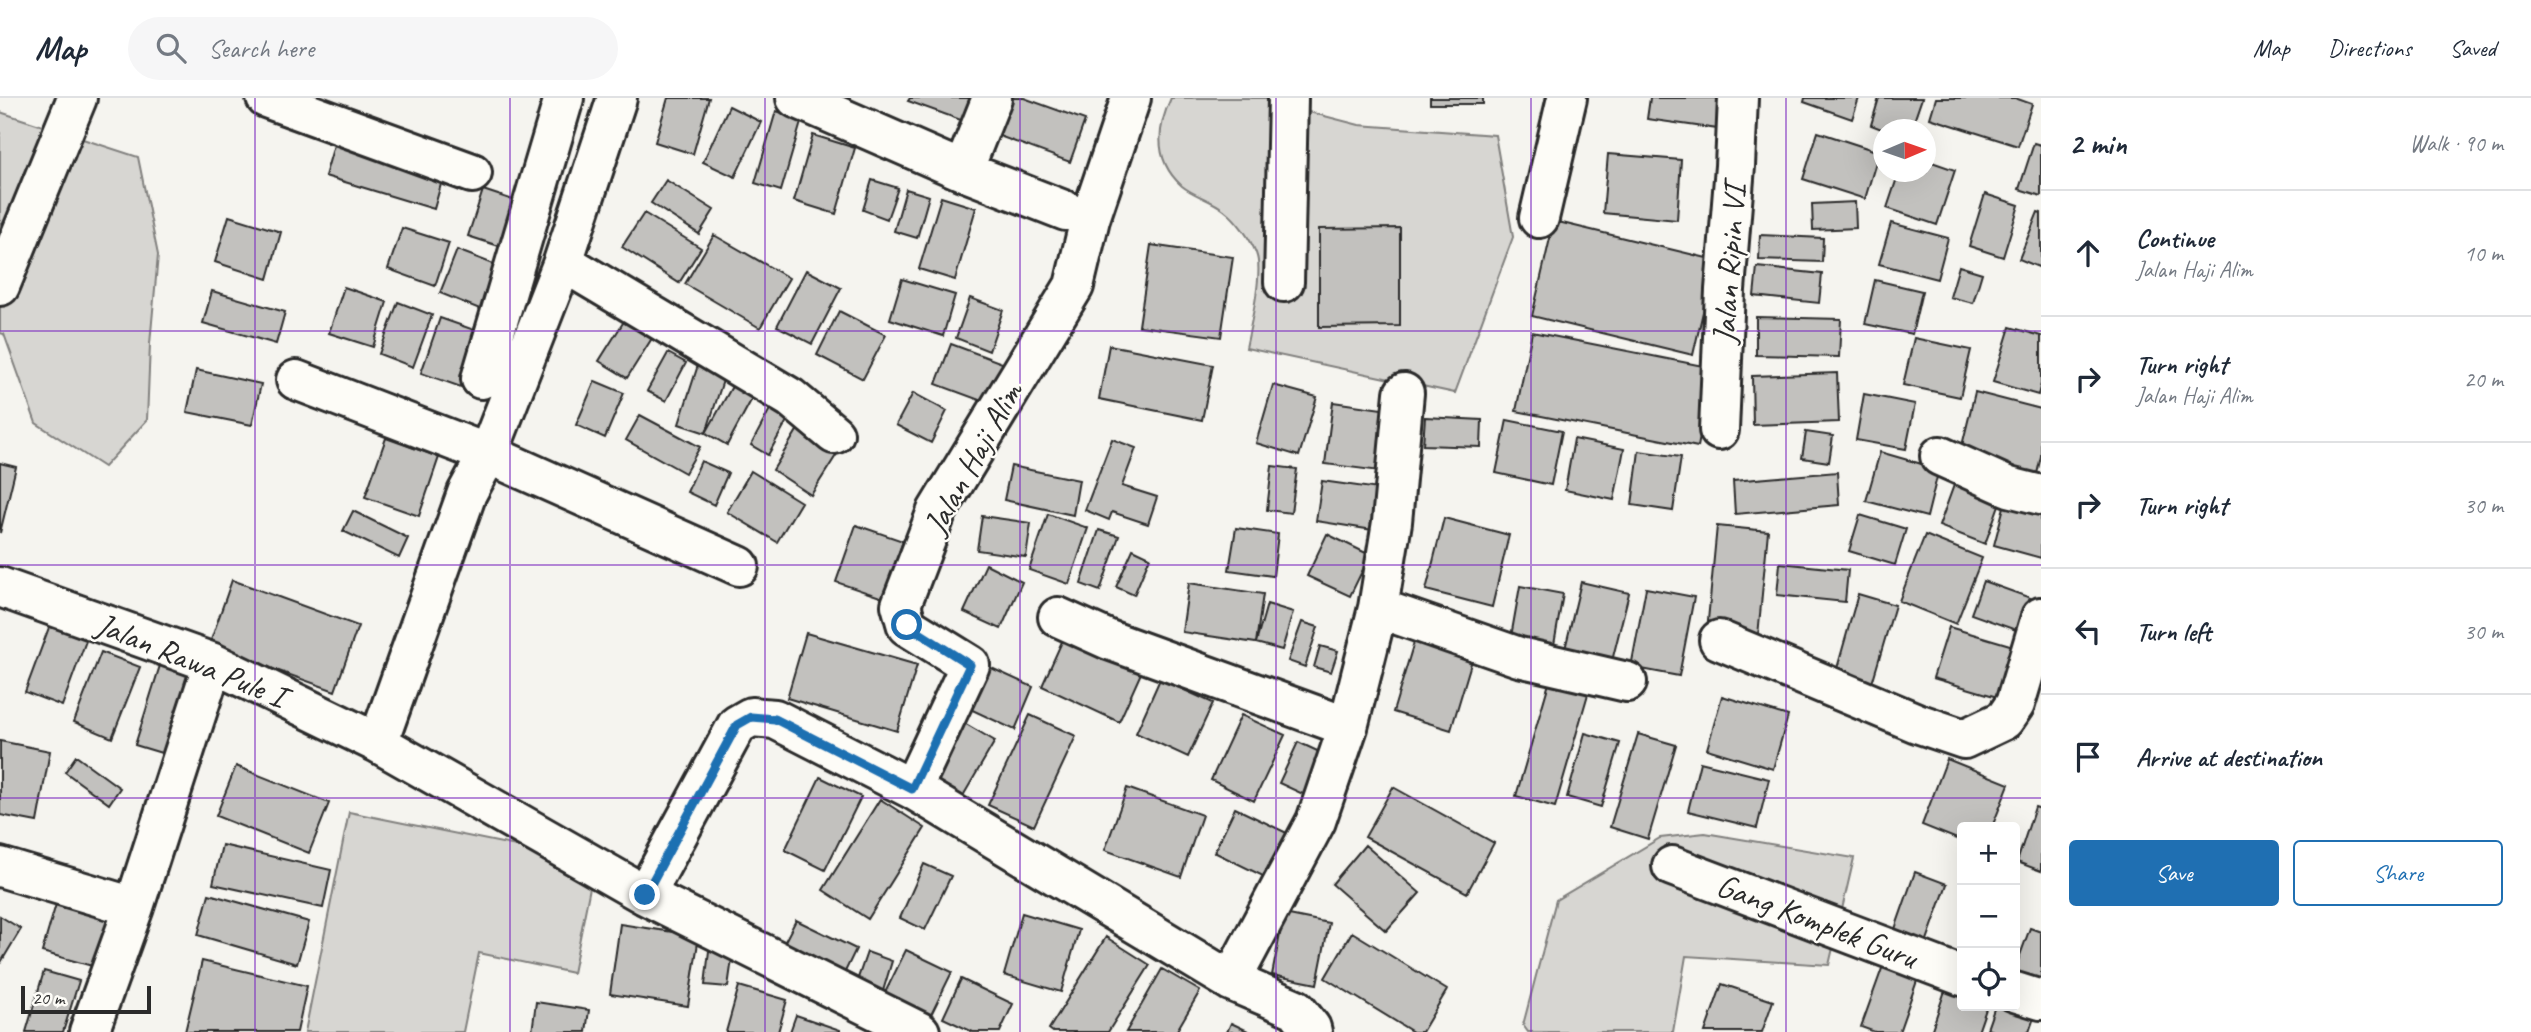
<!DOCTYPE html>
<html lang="en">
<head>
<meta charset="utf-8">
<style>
	:root { --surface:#fff; --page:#f6f6f7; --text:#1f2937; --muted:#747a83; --line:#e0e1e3; --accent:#1f6fb2 }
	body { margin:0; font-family:Caveat,sans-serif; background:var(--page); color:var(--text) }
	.controls { position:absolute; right:21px; bottom:21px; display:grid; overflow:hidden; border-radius:7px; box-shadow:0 7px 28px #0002 }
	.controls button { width:63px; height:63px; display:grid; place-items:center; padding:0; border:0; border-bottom:2px solid var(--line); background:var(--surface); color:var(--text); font:35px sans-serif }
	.compass { position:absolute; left:1873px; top:21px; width:63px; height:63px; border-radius:50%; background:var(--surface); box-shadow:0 7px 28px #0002; rotate:88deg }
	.scale { position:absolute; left:21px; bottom:18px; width:130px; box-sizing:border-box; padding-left:7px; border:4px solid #2b2b2b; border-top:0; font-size:19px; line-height:24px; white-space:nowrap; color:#2b2b2b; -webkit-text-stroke:5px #fdfcf7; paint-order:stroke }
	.stop { position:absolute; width:21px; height:21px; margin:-16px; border:5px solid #1f6fb2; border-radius:50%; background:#fff }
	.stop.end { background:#1f6fb2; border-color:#fff; box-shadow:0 2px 7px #0008 }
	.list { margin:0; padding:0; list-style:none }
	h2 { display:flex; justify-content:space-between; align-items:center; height:91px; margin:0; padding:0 28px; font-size:30px }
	h2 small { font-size:23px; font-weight:400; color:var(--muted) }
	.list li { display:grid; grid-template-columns:46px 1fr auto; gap:21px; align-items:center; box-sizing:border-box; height:126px; padding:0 28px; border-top:2px solid var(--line) }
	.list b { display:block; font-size:26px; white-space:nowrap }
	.list p { margin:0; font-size:23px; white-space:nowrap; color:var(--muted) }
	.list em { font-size:23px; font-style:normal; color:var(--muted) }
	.actions { display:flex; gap:14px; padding:21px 28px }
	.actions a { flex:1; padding:16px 0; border:2px solid var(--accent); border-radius:7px; text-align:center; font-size:24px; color:var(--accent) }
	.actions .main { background:var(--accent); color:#fff }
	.icon { flex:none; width:38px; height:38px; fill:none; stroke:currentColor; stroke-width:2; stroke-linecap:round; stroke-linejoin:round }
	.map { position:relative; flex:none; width:2041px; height:934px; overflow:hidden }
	header { display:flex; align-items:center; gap:42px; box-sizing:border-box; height:98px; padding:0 35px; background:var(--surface); border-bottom:2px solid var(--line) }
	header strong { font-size:33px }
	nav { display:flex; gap:38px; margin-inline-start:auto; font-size:24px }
	.search { width:490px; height:63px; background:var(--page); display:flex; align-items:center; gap:18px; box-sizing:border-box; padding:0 24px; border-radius:38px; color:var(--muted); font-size:26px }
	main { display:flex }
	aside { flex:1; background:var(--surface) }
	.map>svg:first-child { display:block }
</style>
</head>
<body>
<header>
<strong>Map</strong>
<div class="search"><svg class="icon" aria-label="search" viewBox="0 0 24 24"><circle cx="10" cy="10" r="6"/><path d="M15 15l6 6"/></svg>Search here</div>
<nav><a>Map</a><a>Directions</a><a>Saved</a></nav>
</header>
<main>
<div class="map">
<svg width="2041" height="934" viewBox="0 0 2041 934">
	<rect width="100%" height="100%" fill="#f5f4ef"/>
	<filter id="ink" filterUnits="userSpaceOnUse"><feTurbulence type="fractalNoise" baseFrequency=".0143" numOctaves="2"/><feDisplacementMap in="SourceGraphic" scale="14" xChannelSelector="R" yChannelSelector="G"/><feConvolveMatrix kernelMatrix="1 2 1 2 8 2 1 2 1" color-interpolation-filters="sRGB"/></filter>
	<g filter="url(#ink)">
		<!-- green -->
		<path fill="#d7d6d2" stroke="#81807e" stroke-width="2" d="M1171,0H1277L1278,6L1359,27L1495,37L1513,139L1455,295L1246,250C1250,230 1264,173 1256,155C1250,140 1237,122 1224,112C1212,102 1194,98 1182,88C1154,63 1156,32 1171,0Z
			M0,14L138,59L158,157L150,246L147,322L104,369L36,325L4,236L0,235Z
			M349,714L595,764L573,875L479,855L463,934H305Z
			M1705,735L1854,760L1829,867L1686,858L1673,934H1528L1523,927L1556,802L1660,740Z"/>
		<!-- building -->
		<path fill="#c2c1be" stroke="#2b2b2b" stroke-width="2" d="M668,0H709L693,56L655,44Z
			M910,0H978L969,25L908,3Z
			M1013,0H1024L1085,22L1070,64L999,38Z
			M1430,0H1483V6H1430Z
			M1650,0H1730L1725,32L1647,21Z
			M1805,0H1859L1852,21L1804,4Z
			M1879,0H1922L1911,32H1884L1871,27Z
			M1936,0H2015L2032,6L2018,48L1930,20Z
			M729,8L761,24L735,79L703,64Z
			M776,13L802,21L781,93L755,85Z
			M1818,34L1879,54L1865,101L1803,81Z
			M813,37L855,50L836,116L794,103Z
			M336,40L445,72L434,111L325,78Z
			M2034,45L2041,47V98L2019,91Z
			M1608,56L1681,62L1677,122L1603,115Z
			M1926,62L1955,72L1937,127L1887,110L1899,74H1926Z
			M666,82L714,112L699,136L651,105Z
			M872,82L898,90L887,121L863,112Z
			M906,91L929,98L917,140L894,133Z
			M483,92L522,105L508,151L468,138Z
			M1985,96L2019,107L2003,159L1969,148Z
			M941,99L976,110L955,182L919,171Z
			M1855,104L1856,130L1813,132L1812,106Z
			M2038,114L2041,115V170L2019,161Z
			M644,115L701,150L679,185L622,149Z
			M229,118L281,134L268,181L215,164Z
			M1554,123L1715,162L1693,257L1532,218Z
			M1891,125L1948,140L1937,181L1879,166Z
			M402,130L449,145L435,188L388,171Z
			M1400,130V228L1319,229V131Z
			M714,137L789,180L760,230L685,186Z
			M1760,137L1823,140L1822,164L1759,162Z
			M1151,147L1233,159L1221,239L1139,228Z
			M457,152L504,170L487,214L440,195Z
			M1959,168L1982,175L1973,205L1950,199Z
			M1757,169L1822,176L1819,205L1754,198Z
			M806,172L841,190L812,246L777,228Z
			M902,181L955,197L943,238L890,221Z
			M1875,182L1922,193L1912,236L1865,226Z
			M344,189L387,204L373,249L329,235Z
			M212,193L285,214L276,246L203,225Z
			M970,200L1003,212L989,253L956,240Z
			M398,204L432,217L413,269L379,256Z
			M839,213L886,237L863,281L817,257Z
			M1756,219L1841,221L1839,259L1756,257Z
			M440,220L480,234L461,289L421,275Z
			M626,220L654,237L627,280L599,263Z
			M2010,229L2041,238V286L2038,297L1993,284Z
			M1532,234L1713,270L1698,349L1516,313Z
			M1914,240L1971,252L1960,299L1903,287Z
			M951,246L1005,266L990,306L936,286Z
			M1109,247L1213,267L1202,322L1099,301Z
			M668,255L686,265L666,303L647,293Z
			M699,264L726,273L706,335L679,326Z
			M196,272L261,286L252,327L187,314Z
			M1837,275L1839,324L1753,327L1752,278Z
			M595,283L624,295L605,340L576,327Z
			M735,283L755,295L727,347L706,335Z
			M1273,287L1317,299L1299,358L1256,345Z
			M1975,294L2041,311V358L2037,376L1960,356Z
			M913,295L947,313L931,345L896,327Z
			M1864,296L1915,306L1906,351L1856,342Z
			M1333,304L1389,312L1380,373L1325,366Z
			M770,311L788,321L768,357L751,347Z
			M640,317L700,349L685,375L626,342Z
			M1425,319L1482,322L1481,349L1423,347Z
			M1507,322L1562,333L1551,387L1496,375Z
			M798,331L837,356L811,397L773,372Z
			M1806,334L1833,338L1829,364L1802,360Z
			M386,340L439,359L419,418L365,399Z
			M1112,341L1136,350L1122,388L1157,399L1148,426L1112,414L1109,422L1085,412Z
			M1574,341L1624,351L1614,402L1565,392Z
			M1639,353L1681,359L1673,413L1632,407Z
			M1880,354L1939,371L1927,419L1866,403Z
			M701,363L728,375L714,407L687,394Z
			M0,365L16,369L0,435Z
			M1011,368L1079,382L1073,417L1004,402Z
			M1272,368L1297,371L1291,415L1267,412Z
			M751,373L801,404L777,444L727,414Z
			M1837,374L1839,407L1735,416L1733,383Z
			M1958,376L2004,393L1985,446L1939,428Z
			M1322,383L1379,391L1373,432L1316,423Z
			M2006,401L2041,410V460L1994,447Z
			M353,413L408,440L399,460L343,433Z
			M1048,416L1088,430L1069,486L1029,472Z
			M1860,417L1906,431L1895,467L1849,453Z
			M982,418L1031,425L1026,459L977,452Z
			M1444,420L1509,437L1492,509L1426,492Z
			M856,427L903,443L883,500L836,484Z
			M1717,428L1768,433L1758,538L1707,533Z
			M1236,430L1278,436L1273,478L1229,472Z
			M1099,432L1119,438L1100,493L1081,486Z
			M1327,436L1370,457L1350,498L1307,478Z
			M1925,437L1982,460L1956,526L1899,503Z
			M1133,451L1150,459L1134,497L1116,489Z
			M1780,465L1848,472L1845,504L1777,497Z
			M986,466L1022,484L1001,531L964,514Z
			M232,482L358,528L335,593L209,548Z
			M1983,483L2039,503L2027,536L1971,516Z
			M1581,484L1629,495L1612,563L1565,551Z
			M1189,485L1263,496L1256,545L1182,534Z
			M1520,488L1563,496L1552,558L1509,550Z
			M1646,490L1694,499L1679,578L1631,569Z
			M1858,496L1895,507L1870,592L1834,581Z
			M1267,506L1293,514L1282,552L1256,545Z
			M54,516L91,529L62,608L25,594Z
			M1302,524L1318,529L1305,569L1288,563Z
			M1949,529L2020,550L2004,601L1933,580Z
			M806,535L917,567L897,633L787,600Z
			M1064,539L1141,575L1119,624L1042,588Z
			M1414,544L1472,562L1451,632L1393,614Z
			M1320,548L1338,553L1331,574L1314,569Z
			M101,554L140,569L112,640L74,624Z
			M162,561L194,572L168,657L135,647Z
			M987,568L1033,589L1015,632L968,610Z
			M1160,581L1213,605L1188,659L1136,635Z
			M1549,585L1588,596L1555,709L1516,698Z
			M1722,598L1788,618L1773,671L1707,651Z
			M1030,617L1076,638L1034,728L988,707Z
			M1241,617L1285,637L1254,703L1211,682Z
			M954,619L995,643L963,698L922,675Z
			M1585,635L1620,645L1601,709L1567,699Z
			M1638,636L1676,647L1648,741L1610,729Z
			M0,643L50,653L37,724L0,717Z
			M1298,644L1326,657L1307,698L1279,685Z
			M76,658L120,690L109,706L65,674Z
			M1947,661L2009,686L1992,729H1962V743L1922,727Z
			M1700,664L1769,681L1757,730L1688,713Z
			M236,668L329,705L309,755L216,718Z
			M820,679L861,699L825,772L785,752Z
			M1393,689L1494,745L1467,795L1365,739Z
			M1127,690L1202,717L1181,779L1105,752Z
			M880,701L925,730L868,821L823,792Z
			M2035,709L2041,711V773L2017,764Z
			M1235,710L1291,737L1269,781L1214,754Z
			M222,747L331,772L323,810L213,786Z
			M1365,747L1420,795L1386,833L1332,786Z
			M924,766L951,778L925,832L900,820Z
			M1915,774L1947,786L1926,845L1894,834Z
			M209,796L309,824L297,866L198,837Z
			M56,806L117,823L103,871L42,854Z
			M1022,815L1079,832L1061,894L1004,877Z
			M1284,816L1329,825L1317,886L1272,877Z
			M0,818L21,831L0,866Z
			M796,822L856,851L843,878L782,849Z
			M620,826L699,838L688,908L610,896Z
			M2030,830L2041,834V892L2015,883V871Z
			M1352,834L1447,892L1422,934H1413L1325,880Z
			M1106,839L1150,867L1108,934H1053L1049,931Z
			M710,844L734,847L728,889L705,887Z
			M906,852L952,874L924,931L878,909Z
			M867,854L892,863L883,893L857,883Z
			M202,863L307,888L297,934H185Z
			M1884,865L1919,877L1899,934H1875L1861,929Z
			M1162,871L1200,893L1176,934H1126Z
			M44,873L79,883L63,934H26Z
			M961,881L1013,906L1000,934H973L943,920Z
			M1949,881L1962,885V908H1987L1978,934H1931Z
			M1722,886L1773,903L1762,934H1705Z
			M739,888L787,902L778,934H726Z
			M536,904L589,912L586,934H532Z
			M1995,908L2037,911L2029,934H1995L1987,931Z
			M796,917L840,932V934H790Z
			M1231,925L1250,934H1227Z"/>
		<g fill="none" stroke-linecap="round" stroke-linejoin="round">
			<defs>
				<path id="minor" d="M266,0L472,75
					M796,0L963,73L1066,113
					M963,73L992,0
					M1539,120L1567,0
					M563,164L791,300L834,336
					M1284,184L1288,0
					M0,188L77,0
					M481,281L564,0
					M296,282L488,356L739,468
					M1719,332L1725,192L1735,68L1738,0
					M1940,358L2009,389L2041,397
					M0,489L213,565L378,645L645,797L920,934
					M1378,510L1519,559L1627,584
					M1058,519L1109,542L1348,629
					M1719,542L1917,625L1964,641L2004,622L2015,606L2041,519
					M378,645L467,395L488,356L563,164L617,0
					M912,691L970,567L907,528L901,507L937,413L1074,188L1090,121L1131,0
					M1672,768L1962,878
					M0,769L134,809
					M645,797L737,627L751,619L775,621L912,691L1231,883L1296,911L1311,930L1312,934
					M1231,883L1316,723L1348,629L1378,510L1392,424L1404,295
					M2015,894L2041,902
					M89,934L134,809L213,565"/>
			</defs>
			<!-- minor casing -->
			<use href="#minor" stroke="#2b2b2b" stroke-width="44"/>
			<!-- minor -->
			<use href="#minor" stroke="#fdfcf7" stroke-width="38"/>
		</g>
	</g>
	<g fill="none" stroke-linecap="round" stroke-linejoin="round" filter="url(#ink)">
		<!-- route -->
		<path stroke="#1f6fb2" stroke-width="9" d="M645,797L737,627L751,619L775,621L912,691L970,567L907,527"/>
	</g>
	<!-- grid -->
	<path fill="none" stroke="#7b2cbf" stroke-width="2" stroke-opacity="0.55" d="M255,0V934M510,0V934M765,0V934M1020,0V934M1276,0V934M1531,0V934M1786,0V934M0,233H2041M0,467H2041M0,700H2041"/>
	<g text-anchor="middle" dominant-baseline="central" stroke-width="5" stroke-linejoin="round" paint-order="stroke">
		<!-- street labels -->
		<g font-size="33" fill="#2b2b2b" stroke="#fdfcf7">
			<text transform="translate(1729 166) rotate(-86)">Jalan Ripin VI</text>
			<text transform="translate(973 360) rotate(-61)">Jalan Haji Alim</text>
			<text transform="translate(191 562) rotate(22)">Jalan Rawa Pule I</text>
			<text transform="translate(1817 823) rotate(21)">Gang Komplek Guru</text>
		</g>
	</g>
</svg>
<div class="controls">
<button>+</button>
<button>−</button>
<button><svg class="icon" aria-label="locate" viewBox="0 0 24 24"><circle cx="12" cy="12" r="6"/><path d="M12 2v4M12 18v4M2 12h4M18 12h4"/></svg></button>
</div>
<svg class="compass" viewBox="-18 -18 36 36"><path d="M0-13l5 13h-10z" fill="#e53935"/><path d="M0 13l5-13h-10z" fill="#747a83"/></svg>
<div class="scale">20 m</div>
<div class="stop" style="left:907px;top:527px"></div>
<div class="stop end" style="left:645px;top:797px"></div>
</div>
<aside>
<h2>2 min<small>Walk · 90 m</small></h2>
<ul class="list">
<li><svg class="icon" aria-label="ahead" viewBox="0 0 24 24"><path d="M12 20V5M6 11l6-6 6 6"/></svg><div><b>Continue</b><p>Jalan Haji Alim</p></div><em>10 m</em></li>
<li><svg class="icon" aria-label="right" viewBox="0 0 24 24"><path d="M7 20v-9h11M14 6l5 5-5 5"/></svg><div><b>Turn right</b><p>Jalan Haji Alim</p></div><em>20 m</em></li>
<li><svg class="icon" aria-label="right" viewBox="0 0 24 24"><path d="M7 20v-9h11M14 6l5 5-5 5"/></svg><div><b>Turn right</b></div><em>30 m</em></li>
<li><svg class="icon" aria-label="left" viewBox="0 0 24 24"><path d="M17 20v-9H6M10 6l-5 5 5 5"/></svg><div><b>Turn left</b></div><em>30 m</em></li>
<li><svg class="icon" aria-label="arrive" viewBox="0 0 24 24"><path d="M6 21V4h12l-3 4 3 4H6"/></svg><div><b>Arrive at destination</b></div></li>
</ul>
<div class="actions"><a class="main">Save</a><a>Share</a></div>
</aside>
</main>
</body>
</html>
